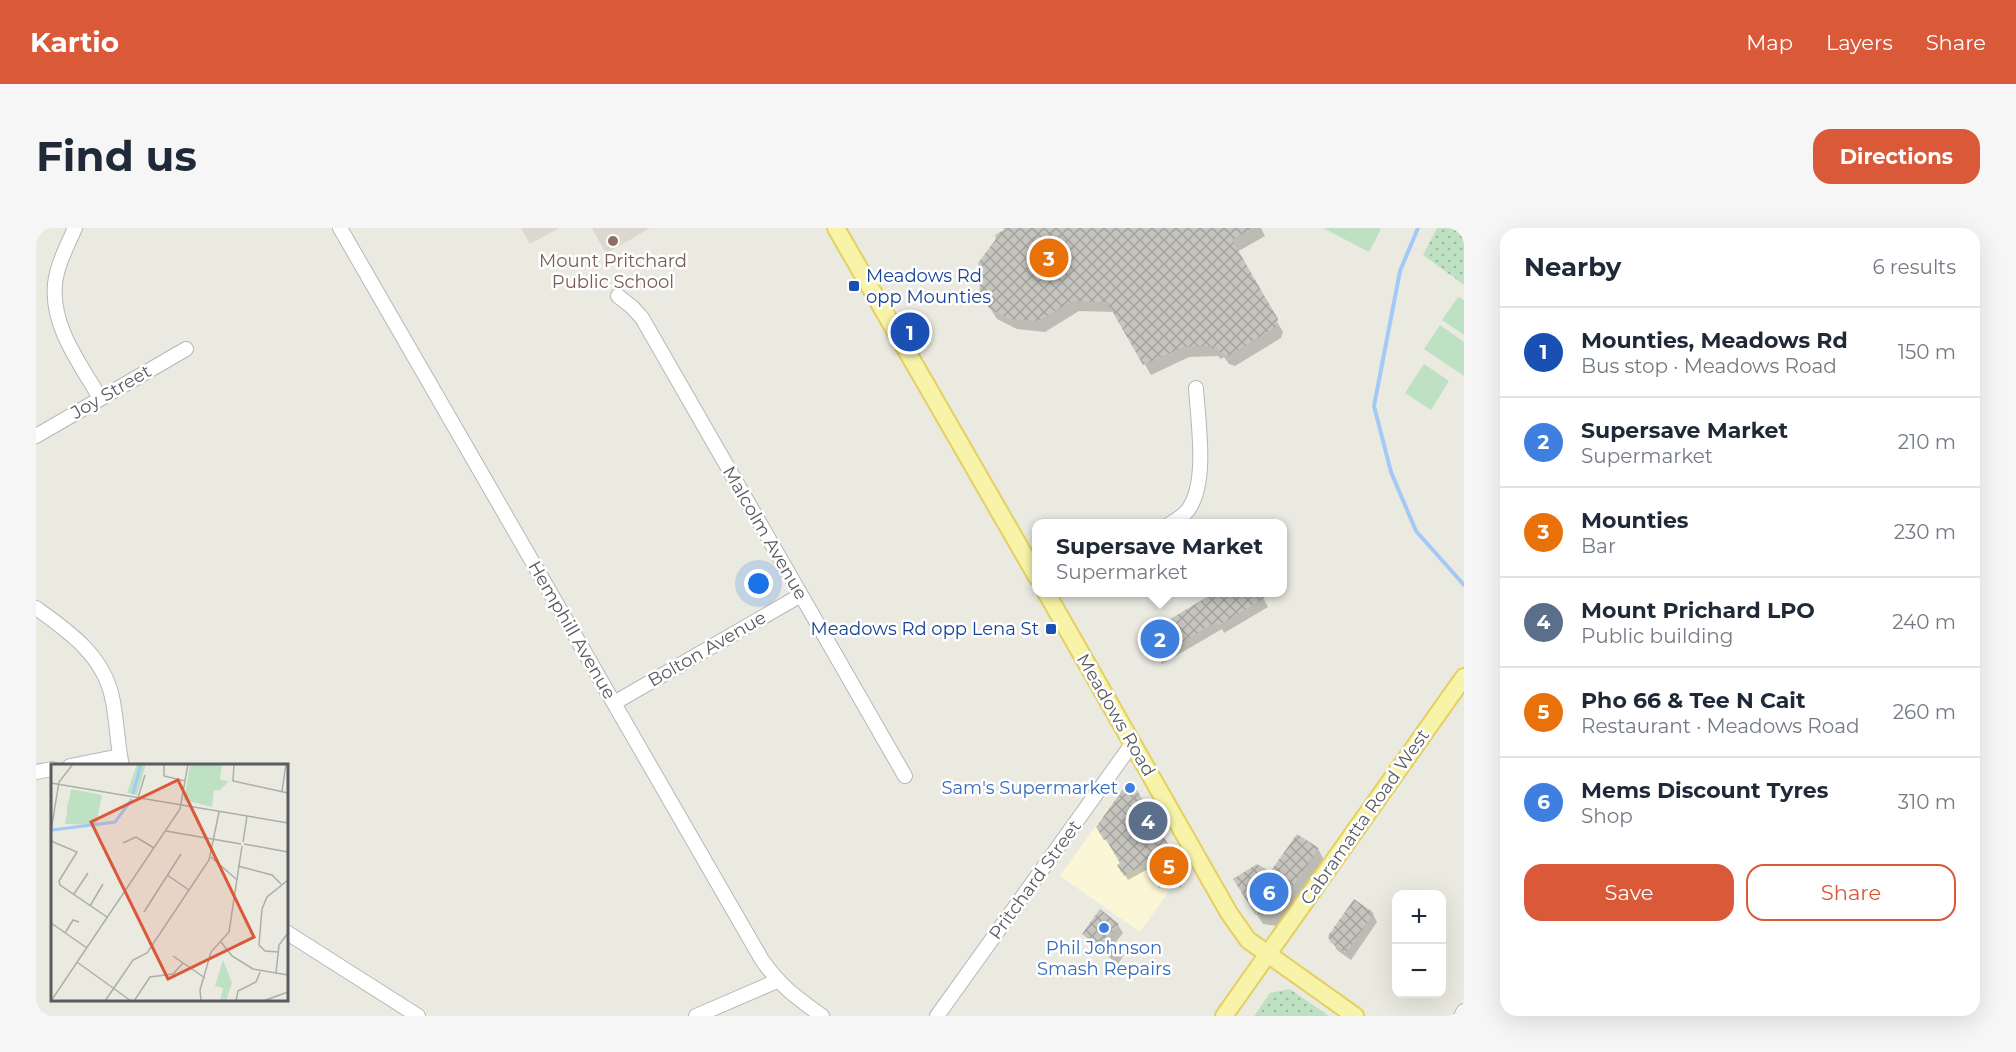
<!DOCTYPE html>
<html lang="en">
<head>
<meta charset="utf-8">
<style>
	:root { --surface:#fff; --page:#f6f6f7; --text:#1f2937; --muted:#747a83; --line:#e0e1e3; --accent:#d95938 }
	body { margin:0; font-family:Montserrat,sans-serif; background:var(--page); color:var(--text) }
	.controls { position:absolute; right:18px; bottom:18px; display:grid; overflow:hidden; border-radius:12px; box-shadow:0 6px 24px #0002 }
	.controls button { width:54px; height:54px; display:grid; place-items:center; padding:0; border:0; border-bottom:2px solid var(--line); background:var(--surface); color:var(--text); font:30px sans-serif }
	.you { position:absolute; left:723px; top:356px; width:21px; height:21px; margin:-15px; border:4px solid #fff; border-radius:50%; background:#1a73e8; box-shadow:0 0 0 9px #1a73e833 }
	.badge { display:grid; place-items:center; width:39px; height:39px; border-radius:50%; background:var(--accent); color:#fff; font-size:20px; font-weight:700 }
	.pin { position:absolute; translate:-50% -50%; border:3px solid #fff; box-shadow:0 2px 6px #0006 }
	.popup { position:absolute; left:996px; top:291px; width:255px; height:78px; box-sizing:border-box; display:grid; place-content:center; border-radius:12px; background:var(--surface); filter:drop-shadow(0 2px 4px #0005); font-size:20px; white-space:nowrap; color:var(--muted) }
	.popup b { font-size:22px; color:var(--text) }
	.popup::after { content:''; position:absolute; left:50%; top:100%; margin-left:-12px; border:12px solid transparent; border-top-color:var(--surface) }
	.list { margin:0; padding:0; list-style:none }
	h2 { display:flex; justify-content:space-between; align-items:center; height:78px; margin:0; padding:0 24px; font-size:26px }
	h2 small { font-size:20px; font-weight:400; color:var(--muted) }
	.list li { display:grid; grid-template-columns:39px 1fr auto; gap:18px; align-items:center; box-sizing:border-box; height:90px; padding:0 24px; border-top:2px solid var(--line) }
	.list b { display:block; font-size:22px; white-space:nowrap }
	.list p { margin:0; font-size:20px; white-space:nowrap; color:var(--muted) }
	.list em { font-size:20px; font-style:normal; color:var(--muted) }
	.actions { display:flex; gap:12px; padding:18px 24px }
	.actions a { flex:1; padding:14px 0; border:2px solid var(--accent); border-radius:18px; text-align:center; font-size:21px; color:var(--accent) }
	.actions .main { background:var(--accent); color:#fff }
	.map { position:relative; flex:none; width:1428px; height:788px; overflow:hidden; border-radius:18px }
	header { display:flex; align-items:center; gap:36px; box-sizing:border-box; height:84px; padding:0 30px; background:var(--accent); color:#fff }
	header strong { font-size:28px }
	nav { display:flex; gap:33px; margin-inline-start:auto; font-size:21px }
	.intro { display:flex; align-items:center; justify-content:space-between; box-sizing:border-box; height:144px; padding:0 36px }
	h1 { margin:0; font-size:42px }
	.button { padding:15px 27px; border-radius:18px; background:var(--accent); color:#fff; font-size:21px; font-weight:700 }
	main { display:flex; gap:36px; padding:0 36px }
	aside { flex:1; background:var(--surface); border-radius:18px; box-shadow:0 6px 24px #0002 }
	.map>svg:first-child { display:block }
</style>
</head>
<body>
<header>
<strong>Kartio</strong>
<nav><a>Map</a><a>Layers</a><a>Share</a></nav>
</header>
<div class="intro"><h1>Find us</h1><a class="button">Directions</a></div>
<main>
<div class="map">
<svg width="1428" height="788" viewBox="0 0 1428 788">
	<defs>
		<pattern id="grass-dots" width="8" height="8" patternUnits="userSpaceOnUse" patternTransform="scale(1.5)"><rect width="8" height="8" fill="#bfe1c3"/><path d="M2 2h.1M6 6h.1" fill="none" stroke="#9eb9a2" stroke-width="1.8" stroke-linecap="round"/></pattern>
		<pattern id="building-cross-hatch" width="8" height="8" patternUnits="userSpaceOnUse" patternTransform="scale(1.5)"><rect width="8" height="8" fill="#c6c4be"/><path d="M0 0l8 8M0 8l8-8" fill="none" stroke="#a4a29e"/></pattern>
	</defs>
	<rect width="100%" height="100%" fill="#ebeae1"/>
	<!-- commercial -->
	<path fill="#faf6d6" d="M1091,554L1096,556L1147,643L1104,704L1024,648Z"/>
	<!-- education -->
	<path fill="#dbd9cf" d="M485,0H523L494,16Z
		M556,0H614L570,26Z"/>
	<!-- grass -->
	<path fill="url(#grass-dots)" d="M1401,0H1428V57L1387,27Z
		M1254,761L1293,788H1218L1234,765Z"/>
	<!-- pitch -->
	<path fill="#bfe1c3" d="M1287,0H1344L1345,1L1333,24Z
		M1422,69L1428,72V107L1406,92Z
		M1404,97L1428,114V148L1388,121Z
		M1388,136L1413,153L1395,182L1369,165Z"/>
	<!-- shadow -->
	<path fill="#0003" d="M967,0H1225L1229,8L1201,24L1247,104L1245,110L1199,138L1193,136L1188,129L1185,131L1182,128L1153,129L1115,147L1079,84L1043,83L1009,104L981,101L961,91L952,77L962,11L970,2Z
		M1224,364L1232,379L1188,405L1186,401L1126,436L1110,407Z
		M1096,557L1150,650L1144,660L1138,651L1123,660L1112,641L1092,652L1083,637L1086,636L1062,600Z
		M1261,608L1282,621L1288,632L1242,698L1227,696L1199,651L1234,646Z
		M1337,686L1341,694L1315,732L1301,722L1296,713Z
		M1082,697L1087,705L1079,715L1084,719L1088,727L1082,736L1053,714L1048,706Z"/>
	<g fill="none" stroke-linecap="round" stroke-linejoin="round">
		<!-- stream -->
		<path stroke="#a4c9f7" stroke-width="4" d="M1382,0L1364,43L1338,178L1355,244L1380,303L1428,357"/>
	</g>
	<!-- building -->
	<path fill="url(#building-cross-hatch)" d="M971,0H1217L1196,12L1242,91L1240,99L1192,128L1185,126L1181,119L1177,121L1174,118L1147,119L1107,137L1071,74L1036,73L1002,93L973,91L953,80L944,66L942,35L960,11L959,7Z
		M1179,364H1238L1182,398L1180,394L1121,429L1108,407Z
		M1091,555H1097L1148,644L1140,656L1134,646L1118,655L1108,636L1088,648L1081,637L1084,635L1070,611L1068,612L1060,599Z
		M1261,606L1283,620L1236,688L1219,686L1197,651L1221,636L1234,644Z
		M1318,671L1338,685L1310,725L1294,714L1292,708Z
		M1064,681L1083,696L1073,709L1085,718L1077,729L1046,706Z"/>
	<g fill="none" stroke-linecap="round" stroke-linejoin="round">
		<defs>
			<path id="minor" d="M39,0C31,18 21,37 19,56C15,99 44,135 64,170
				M304,0L726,732C745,759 760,769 786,788
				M582,68L596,79L606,90L869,548
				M0,208L150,121
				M1134,296C1142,291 1151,286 1155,277C1171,249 1162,193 1160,160
				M0,380C32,403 67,427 76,469C81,491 81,515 86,538
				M578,475L765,367
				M34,538L84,528
				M0,544L16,541
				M250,704L382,788
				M660,788L741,753
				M901,788L1096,516
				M1425,788L1428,783"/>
			<path id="major" d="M800,0L1001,349
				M1010,364L1193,685L1212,712L1319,788
				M1188,788L1428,449"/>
		</defs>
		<!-- minor casing -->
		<use href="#minor" stroke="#b6b7bc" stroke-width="16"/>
		<!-- major casing -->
		<use href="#major" stroke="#e4d060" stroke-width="20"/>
		<!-- minor -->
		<use href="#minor" stroke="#fff" stroke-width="14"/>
		<!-- major -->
		<use href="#major" stroke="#f7f4a9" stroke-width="16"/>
	</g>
	<!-- markers -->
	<circle fill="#8d6e63" stroke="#fff" stroke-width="2" cx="577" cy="13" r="6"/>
	<g fill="#1a4fb4" stroke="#fff" stroke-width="2">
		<rect x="812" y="52" width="12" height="12" rx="3"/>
		<rect x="1009" y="395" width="12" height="12" rx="3"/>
	</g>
	<g fill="#3f7fe0" stroke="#fff" stroke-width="2">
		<circle cx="1094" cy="560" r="6"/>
		<circle cx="1068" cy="700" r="6"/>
	</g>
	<g text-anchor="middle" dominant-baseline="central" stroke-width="5" stroke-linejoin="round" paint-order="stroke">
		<!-- education labels -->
		<g font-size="18" fill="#785e54" stroke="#fff">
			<text x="577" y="33">Mount Pritchard<tspan x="577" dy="21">Public School</tspan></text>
		</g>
		<!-- transit labels -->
		<g font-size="18" fill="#164399" stroke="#fff" text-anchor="start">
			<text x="830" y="48">Meadows Rd<tspan x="830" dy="21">opp Mounties</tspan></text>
			<text x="1003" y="401" text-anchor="end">Meadows Rd opp Lena St</text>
		</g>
		<!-- street labels -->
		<g font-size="18" fill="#595b60" stroke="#fff">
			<text transform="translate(75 164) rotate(-30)">Joy Street</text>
			<text transform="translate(729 305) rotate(60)">Malcolm Avenue</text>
			<text transform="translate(536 402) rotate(60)">Hemphill Avenue</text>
			<text transform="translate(671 421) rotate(-30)">Bolton Avenue</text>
			<text transform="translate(1080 487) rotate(60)">Meadows Road</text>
			<text transform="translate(1329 589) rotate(-55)">Cabramatta Road West</text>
			<text transform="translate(999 652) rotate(-54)">Pritchard Street</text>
		</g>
		<!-- shop labels -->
		<g font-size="18" fill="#366cbe" stroke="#fff" text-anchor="end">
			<text x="1082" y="560">Sam's Supermarket</text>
			<text x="1068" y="720" text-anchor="middle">Phil Johnson<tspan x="1068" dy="21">Smash Repairs</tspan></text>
		</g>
	</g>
	<!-- overview -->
	<g transform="translate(15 536)">
		<rect width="237" height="237" fill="#ebeae1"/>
		<path d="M86,0H95L86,31L76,29ZM139,0H171L169,16L178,17L168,27L163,26L161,43L133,36ZM20,25L51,31L45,61L14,60ZM172,196L181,219L175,237H169L172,224L164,222Z" fill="#bfe1c3"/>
		<path d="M144,1L164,5L159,30L140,27ZM16 44a15 15 0 1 1 30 0a15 15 0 1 1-30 0Z" fill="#bfe1c3"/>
		<path fill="none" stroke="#a4c9f7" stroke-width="3" d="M82,30L90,0M1,66L64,58L81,35"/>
		<path fill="none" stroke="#adada9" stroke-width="1.5" d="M113,0V12L134,17M183,0L182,17L237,29M0,19L237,59M231,27L235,0M87,34L94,11M0,67L8,18L22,0M115,67L190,80M0,77L26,88L8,117L9,121L56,153M192,78L196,52M72,79L85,73L103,84M193,80L237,88M160,93L185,115M187,102L221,111L230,120M116,111L138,126M23,130L37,109M39,142L52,120M93,148L130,90M0,159L36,184M14,169L22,156L28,158M170,178L181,192L202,205L237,211M227,188L214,187L208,181L211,145L216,133L237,116M122,192L154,214M26,198L80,237M225,209L228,181L237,169M0,237L129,45L137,0M54,237L82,196L96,189L158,96L168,48M83,237L99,213L122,210L132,199M150,237L149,226L160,188L178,168L191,82M185,237L187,227L205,218L209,208M212,237L237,228"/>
		<path fill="#d95938" fill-opacity="0.15" stroke="#d95938" stroke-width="3" d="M127,16L203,173L117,215L40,58Z"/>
		<rect width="237" height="237" fill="none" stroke="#595b60" stroke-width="3"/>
	</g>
</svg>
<div class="controls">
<button>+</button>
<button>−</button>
</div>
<div class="you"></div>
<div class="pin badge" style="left:874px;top:104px;background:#1a4fb4">1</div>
<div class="pin badge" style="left:1124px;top:411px;background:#3f7fe0">2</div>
<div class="popup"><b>Supersave Market</b>Supermarket</div>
<div class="pin badge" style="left:1013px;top:30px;background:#e8710a">3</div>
<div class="pin badge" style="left:1112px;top:593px;background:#5c6f8a">4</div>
<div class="pin badge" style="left:1133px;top:638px;background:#e8710a">5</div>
<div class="pin badge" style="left:1233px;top:664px;background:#3f7fe0">6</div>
</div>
<aside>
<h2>Nearby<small>6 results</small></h2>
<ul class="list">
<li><span class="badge" style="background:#1a4fb4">1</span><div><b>Mounties, Meadows Rd</b><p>Bus stop · Meadows Road</p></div><em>150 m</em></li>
<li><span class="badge" style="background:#3f7fe0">2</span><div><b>Supersave Market</b><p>Supermarket</p></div><em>210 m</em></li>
<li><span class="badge" style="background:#e8710a">3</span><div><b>Mounties</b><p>Bar</p></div><em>230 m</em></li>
<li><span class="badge" style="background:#5c6f8a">4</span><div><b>Mount Prichard LPO</b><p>Public building</p></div><em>240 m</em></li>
<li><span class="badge" style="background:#e8710a">5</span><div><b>Pho 66 &amp; Tee N Cait</b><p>Restaurant · Meadows Road</p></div><em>260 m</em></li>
<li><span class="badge" style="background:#3f7fe0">6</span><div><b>Mems Discount Tyres</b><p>Shop</p></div><em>310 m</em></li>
</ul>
<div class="actions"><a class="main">Save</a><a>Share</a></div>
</aside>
</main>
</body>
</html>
